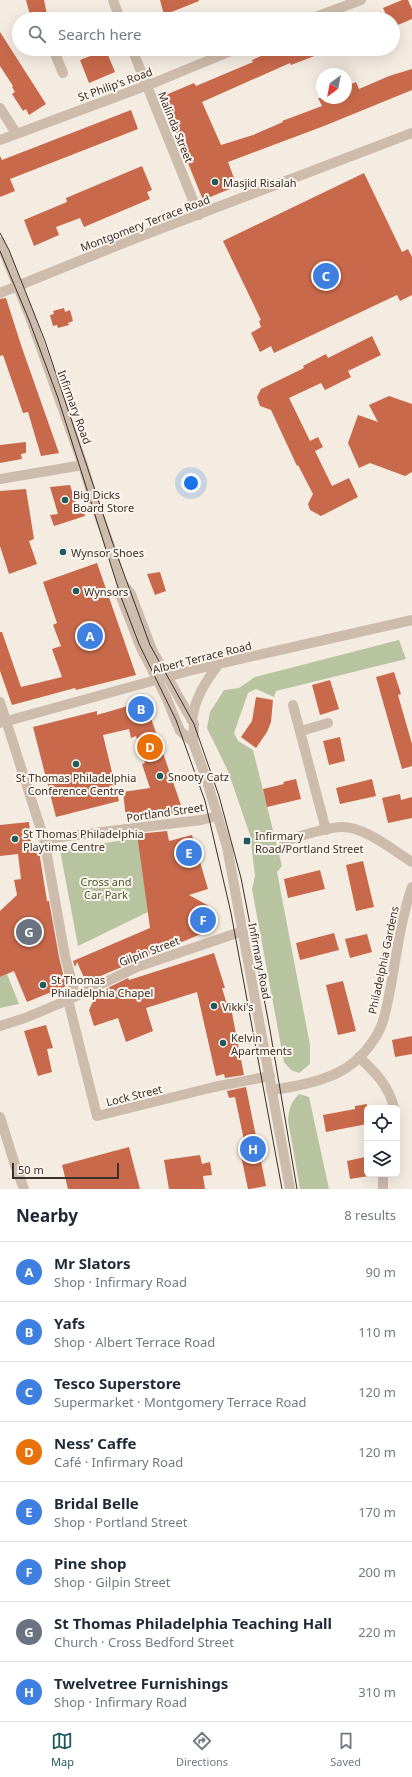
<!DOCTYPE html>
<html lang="en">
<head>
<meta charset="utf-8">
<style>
	:root { --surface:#fff; --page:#f6f6f7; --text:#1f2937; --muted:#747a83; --line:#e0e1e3; --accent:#1f5a5e }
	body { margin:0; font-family:"Noto Sans",sans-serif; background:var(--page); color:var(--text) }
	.controls { position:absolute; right:12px; bottom:12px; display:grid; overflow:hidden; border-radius:6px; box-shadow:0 4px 16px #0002 }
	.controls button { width:36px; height:36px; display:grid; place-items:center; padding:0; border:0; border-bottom:1px solid var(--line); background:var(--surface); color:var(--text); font:20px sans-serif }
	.compass { position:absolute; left:316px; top:68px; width:36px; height:36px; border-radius:50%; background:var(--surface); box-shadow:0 4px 16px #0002; rotate:212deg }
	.scale { position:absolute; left:12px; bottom:10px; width:107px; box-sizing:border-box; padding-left:4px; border:2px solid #3b302b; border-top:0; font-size:11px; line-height:14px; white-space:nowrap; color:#3b302b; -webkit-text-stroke:3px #fbf5ee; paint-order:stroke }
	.you { position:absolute; left:191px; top:483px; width:14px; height:14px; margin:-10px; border:3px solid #fff; border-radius:50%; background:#1a73e8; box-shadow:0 0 0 6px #1a73e833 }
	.badge { display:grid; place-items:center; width:26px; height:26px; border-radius:50%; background:var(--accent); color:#fff; font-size:13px; font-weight:700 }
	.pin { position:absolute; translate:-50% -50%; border:2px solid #fff; box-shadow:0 1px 4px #0006 }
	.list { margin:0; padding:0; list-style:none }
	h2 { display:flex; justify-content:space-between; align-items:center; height:52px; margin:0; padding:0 16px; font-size:17px }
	h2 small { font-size:13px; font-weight:400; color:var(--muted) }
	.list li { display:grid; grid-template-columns:26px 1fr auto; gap:12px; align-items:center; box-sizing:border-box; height:60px; padding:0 16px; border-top:1px solid var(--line) }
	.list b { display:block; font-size:15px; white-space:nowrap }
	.list p { margin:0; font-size:13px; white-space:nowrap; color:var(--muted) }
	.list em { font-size:13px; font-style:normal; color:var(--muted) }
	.icon { flex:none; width:22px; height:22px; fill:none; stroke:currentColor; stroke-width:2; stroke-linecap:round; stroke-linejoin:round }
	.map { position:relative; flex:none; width:412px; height:1189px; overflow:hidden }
	.search { position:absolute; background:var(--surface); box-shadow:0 4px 16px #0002; left:12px; right:12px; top:12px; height:44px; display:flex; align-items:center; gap:10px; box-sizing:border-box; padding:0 14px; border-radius:22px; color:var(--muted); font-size:15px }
	.sheet { height:532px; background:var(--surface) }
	nav { display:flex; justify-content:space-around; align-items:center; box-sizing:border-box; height:56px; border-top:1px solid var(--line); background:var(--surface); font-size:11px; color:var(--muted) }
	nav a { display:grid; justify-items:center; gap:2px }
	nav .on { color:var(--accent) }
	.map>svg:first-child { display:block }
</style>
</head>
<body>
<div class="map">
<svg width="412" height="1189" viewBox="0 0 412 1189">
	<rect width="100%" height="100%" fill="#f4ebe1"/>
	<!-- green -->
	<path fill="#b8c4a0" d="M399,640L406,659L276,691L274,697L256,689L248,693L234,733L238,741L253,750L282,866L277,872L310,1045V1064L299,1073L291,1070L284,1062L252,889L255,876L250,835L228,771L207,728L210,712L224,690L239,688L255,677Z
		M138,838L148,912L78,946L60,850Z
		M7,974L19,1004L0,1008V977Z
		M299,1094L309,1097L329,1189H300L288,1120C289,1109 291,1102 299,1094Z"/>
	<!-- building -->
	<path fill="#c8694b" d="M26,0H44L48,19H31Z
		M160,0H199V1L164,15Z
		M402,0H408L412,9V19L393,27V19H388L383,8Z
		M0,32L46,104L29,115L26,109L23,111L12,94L15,92L12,87L13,86L0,66Z
		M277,49L330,50L291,65L290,63L202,102L221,145L253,135L283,122L282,121L322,106L318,98H346V86L356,82L359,89L389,76L412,69V90L324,126L228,162L237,186L203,200L161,97L194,83L196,86L253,62L252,60Z
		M106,50L115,72L89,83L80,60Z
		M131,110L138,129L10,179L15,191L0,197V156L2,160Z
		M142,166L152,190L147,192L150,199L84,227L80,218L56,227L59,235L34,246L24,220L67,202L66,198Z
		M364,173L402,252L408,249L412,257V295L400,301L397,295L274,353L271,346L260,352L251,333L261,327L259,321L261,320L223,241Z
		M6,298L22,348L59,453L41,456L28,412L23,413L3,355L0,356V299Z
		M64,308L65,312L70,310L73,321L68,323L69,325L58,328L57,325L53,326L50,315L54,314L53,311Z
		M372,336L381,355L348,371L351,377L325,390L321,383L289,398L310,441L318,437L323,447L315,451L332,486L349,478L358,497L321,516L310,510L308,504L313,494L298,465L297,466L271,410L260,406L257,397L261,389L304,368L303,366L326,354L328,358Z
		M389,396L412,404V472L405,476L370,463L359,468L348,443L358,415L378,422L369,405Z
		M26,442V453L21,454L22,459L0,463V445Z
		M70,485L78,510L84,509L85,516L54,526L50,515L58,514L50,487Z
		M26,489L34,539L29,541L37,564L9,574L0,546V491Z
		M97,563L136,675L76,690L75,688L12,705L0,671V632H2L21,687L62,677L52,649L61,646L53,625L57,623L43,582Z
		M160,572L166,591L155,595L147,574Z
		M394,672L401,694L398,695L412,744V766L402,769L376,677Z
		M330,680L339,709L320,715L312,685Z
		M256,697L273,700L271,722L267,732L256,748L241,737L252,721Z
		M145,701L182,808L179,814L163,815L164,818L135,821V817L126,818L123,792L150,788L142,764L145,763L136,736L131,738L129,729L103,735L119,801L56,817L33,727L97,711V715Z
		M340,737L345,761L329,765L323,741Z
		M296,779L301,799L267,807L263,789L284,784L283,782Z
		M372,779L376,796L340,804L336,788Z
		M400,794L401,800L412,797V818L388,823L382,798Z
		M29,822L32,852L39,851L47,901H49L59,957L66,986L27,1002L14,971L0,977V911L17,895L14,880L21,879L18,854L0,856V825Z
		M167,831L169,841L192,835L208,889L189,895L209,906L215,924L213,929L86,982L77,962L75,967L73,961L150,928L137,834Z
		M363,861L374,907L356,911L346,865Z
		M320,870L325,889L288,898L284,879Z
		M334,933L339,950L300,960L296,943Z
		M367,934L372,952L350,958L345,939Z
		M214,953L225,988H222L228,1008H231L244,1075L225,1078L224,1074L216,1076L197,992L146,1008L153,1031L126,1042L118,1018L94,1026L89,1010L97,993L128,978L129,980Z
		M343,981L356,1031L338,1035L326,985Z
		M46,1025L53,1048L47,1049L52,1072L38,1076L24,1031Z
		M412,1036V1054L395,1057L392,1040Z
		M246,1087L266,1186L250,1189H248L240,1151L246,1150L235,1097L229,1098L227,1091Z
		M367,1104V1124L326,1132L323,1115L355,1109V1106Z
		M129,1147L140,1189H68L62,1165Z
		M200,1155L202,1164L210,1162L212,1175L203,1176L205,1189H169L164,1160Z
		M365,1157L367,1174L369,1176L350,1179L347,1161Z"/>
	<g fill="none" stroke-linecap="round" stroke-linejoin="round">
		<!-- minor -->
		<path stroke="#cdbbac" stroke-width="10" d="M113,0L120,19
			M310,19L361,0
			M132,49L199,215
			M63,73L55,54L67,49
			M0,108L16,133
			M0,140L156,82L236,49
			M0,479L83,465
			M0,702L44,839L65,956L75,995
			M293,705L326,830
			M301,731L328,723
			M44,839L201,820L218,816
			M284,841C302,836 322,828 341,827C364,826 393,850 412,862
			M68,1000L97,1116L214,1087L270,1076
			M0,1026L25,1018L68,1000L137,967L243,931
			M359,1057C376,1073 389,1086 394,1108
			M271,1090C294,1087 321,1082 341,1071C358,1062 372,1045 380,1029C386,1016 388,999 391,985C397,952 401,918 412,887
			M0,1117L15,1165L24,1189
			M383,1189V1174"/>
		<!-- tertiary -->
		<path stroke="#cdbbac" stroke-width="10" d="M0,242L30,317L83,465L93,499L110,546L122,583L121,597L141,648L166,697L180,731L193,742
			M0,293L136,238L412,133
			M122,583L131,594L152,650L194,724L193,742L206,778L227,847L290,1189
			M192,720C195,698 205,682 219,664
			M0,723L192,670L412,620"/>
		<!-- tram -->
		<path stroke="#3b302b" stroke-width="1" d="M0,233L9,250L45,341L113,544L150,645L194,724L219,796L241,878L248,914L270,1030L297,1189
			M0,251L29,320L58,398L121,597L139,644L176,720L205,801L231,913L282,1189"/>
	</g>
	<!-- markers -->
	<g fill="#1f5a5e" stroke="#fbf5ee" stroke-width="1.5">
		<circle cx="215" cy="182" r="4"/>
		<circle cx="65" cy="500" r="4"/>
		<circle cx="63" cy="552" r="4"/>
		<circle cx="76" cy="591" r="4"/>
		<circle cx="76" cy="764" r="4"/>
		<circle cx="160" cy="776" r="4"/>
		<circle cx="15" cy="839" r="4"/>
		<rect x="243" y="837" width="8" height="8" rx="2"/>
		<circle cx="43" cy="985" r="4"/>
		<circle cx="214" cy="1006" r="4"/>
		<circle cx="223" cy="1043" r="4"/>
	</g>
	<g text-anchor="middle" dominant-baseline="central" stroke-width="4" stroke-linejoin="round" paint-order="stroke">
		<!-- street labels -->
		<g font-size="11" fill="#3b302b" stroke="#fbf5ee">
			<text transform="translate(115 84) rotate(-20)">St Philip's Road</text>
			<text transform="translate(176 127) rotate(68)">Malinda Street</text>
			<text transform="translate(145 223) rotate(-21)">Montgomery Terrace Road</text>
			<text transform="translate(75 407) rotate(70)">Infirmary Road</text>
			<text transform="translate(202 657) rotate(-14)">Albert Terrace Road</text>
			<text transform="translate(165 812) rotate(-8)">Portland Street</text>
			<text transform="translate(149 951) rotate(-21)">Gilpin Street</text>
			<text transform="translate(383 960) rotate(-78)">Philadelphia Gardens</text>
			<text transform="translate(260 961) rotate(79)">Infirmary Road</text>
			<text transform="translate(134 1095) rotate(-14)">Lock Street</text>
		</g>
		<!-- poi labels -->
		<g font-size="11" fill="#3b302b" stroke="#fbf5ee" text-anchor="start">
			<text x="223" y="182">Masjid Risalah</text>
			<text x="73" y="494">Big Dicks<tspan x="73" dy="13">Board Store</tspan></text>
			<text x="71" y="552">Wynsor Shoes</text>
			<text x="84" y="591">Wynsors</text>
			<text x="168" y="776">Snooty Catz</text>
			<text x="76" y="777" text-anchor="middle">St Thomas Philadelphia<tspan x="76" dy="13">Conference Centre</tspan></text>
			<text x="23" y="833">St Thomas Philadelphia<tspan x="23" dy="13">Playtime Centre</tspan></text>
			<text x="255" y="835">Infirmary<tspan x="255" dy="13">Road/Portland Street</tspan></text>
			<text x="51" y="979">St Thomas<tspan x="51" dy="13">Philadelphia Chapel</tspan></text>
			<text x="222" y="1006">Vikki's</text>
			<text x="231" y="1037">Kelvin<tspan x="231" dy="13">Apartments</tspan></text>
		</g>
		<!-- park labels -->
		<g font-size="11" fill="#4a5a2e" stroke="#fbf5ee">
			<text x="106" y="881">Cross and<tspan x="106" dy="13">Car Park</tspan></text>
		</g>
	</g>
</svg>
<div class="controls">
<button><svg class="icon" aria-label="locate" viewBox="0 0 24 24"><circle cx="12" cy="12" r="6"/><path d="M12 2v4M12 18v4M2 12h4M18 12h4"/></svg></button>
<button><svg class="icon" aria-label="layers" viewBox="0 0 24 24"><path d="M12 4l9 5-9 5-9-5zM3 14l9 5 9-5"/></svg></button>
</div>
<svg class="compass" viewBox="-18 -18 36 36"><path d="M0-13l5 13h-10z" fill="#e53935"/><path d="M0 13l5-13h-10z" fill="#747a83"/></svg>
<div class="scale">50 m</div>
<div class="you"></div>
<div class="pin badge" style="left:90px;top:636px;background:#3f7fe0">A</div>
<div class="pin badge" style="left:141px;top:709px;background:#3f7fe0">B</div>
<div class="pin badge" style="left:326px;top:276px;background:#3f7fe0">C</div>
<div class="pin badge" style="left:150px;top:747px;background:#e8710a">D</div>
<div class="pin badge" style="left:189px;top:853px;background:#3f7fe0">E</div>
<div class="pin badge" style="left:203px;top:920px;background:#3f7fe0">F</div>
<div class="pin badge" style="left:29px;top:932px;background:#6b7280">G</div>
<div class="pin badge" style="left:253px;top:1149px;background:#3f7fe0">H</div>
<div class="search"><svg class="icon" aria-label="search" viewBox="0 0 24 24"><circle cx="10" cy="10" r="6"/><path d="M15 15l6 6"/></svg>Search here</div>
</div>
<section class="sheet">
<h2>Nearby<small>8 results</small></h2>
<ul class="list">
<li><span class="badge" style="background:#3f7fe0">A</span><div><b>Mr Slators</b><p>Shop · Infirmary Road</p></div><em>90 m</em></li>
<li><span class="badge" style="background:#3f7fe0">B</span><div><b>Yafs</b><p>Shop · Albert Terrace Road</p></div><em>110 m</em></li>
<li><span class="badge" style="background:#3f7fe0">C</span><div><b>Tesco Superstore</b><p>Supermarket · Montgomery Terrace Road</p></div><em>120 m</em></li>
<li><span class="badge" style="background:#e8710a">D</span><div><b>Ness’ Caffe</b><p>Café · Infirmary Road</p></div><em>120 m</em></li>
<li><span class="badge" style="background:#3f7fe0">E</span><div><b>Bridal Belle</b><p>Shop · Portland Street</p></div><em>170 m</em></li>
<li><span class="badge" style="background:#3f7fe0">F</span><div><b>Pine shop</b><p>Shop · Gilpin Street</p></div><em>200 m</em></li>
<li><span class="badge" style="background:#6b7280">G</span><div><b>St Thomas Philadelphia Teaching Hall</b><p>Church · Cross Bedford Street</p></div><em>220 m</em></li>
<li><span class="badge" style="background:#3f7fe0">H</span><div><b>Twelvetree Furnishings</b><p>Shop · Infirmary Road</p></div><em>310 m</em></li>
</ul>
</section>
<nav>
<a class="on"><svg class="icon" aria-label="map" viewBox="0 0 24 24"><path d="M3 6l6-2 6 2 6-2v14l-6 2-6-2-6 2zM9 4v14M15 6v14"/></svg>Map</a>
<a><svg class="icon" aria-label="directions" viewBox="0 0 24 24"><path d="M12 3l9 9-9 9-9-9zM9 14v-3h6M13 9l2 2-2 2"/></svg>Directions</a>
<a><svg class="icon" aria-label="saved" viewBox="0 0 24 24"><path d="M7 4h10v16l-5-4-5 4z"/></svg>Saved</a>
</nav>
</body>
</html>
